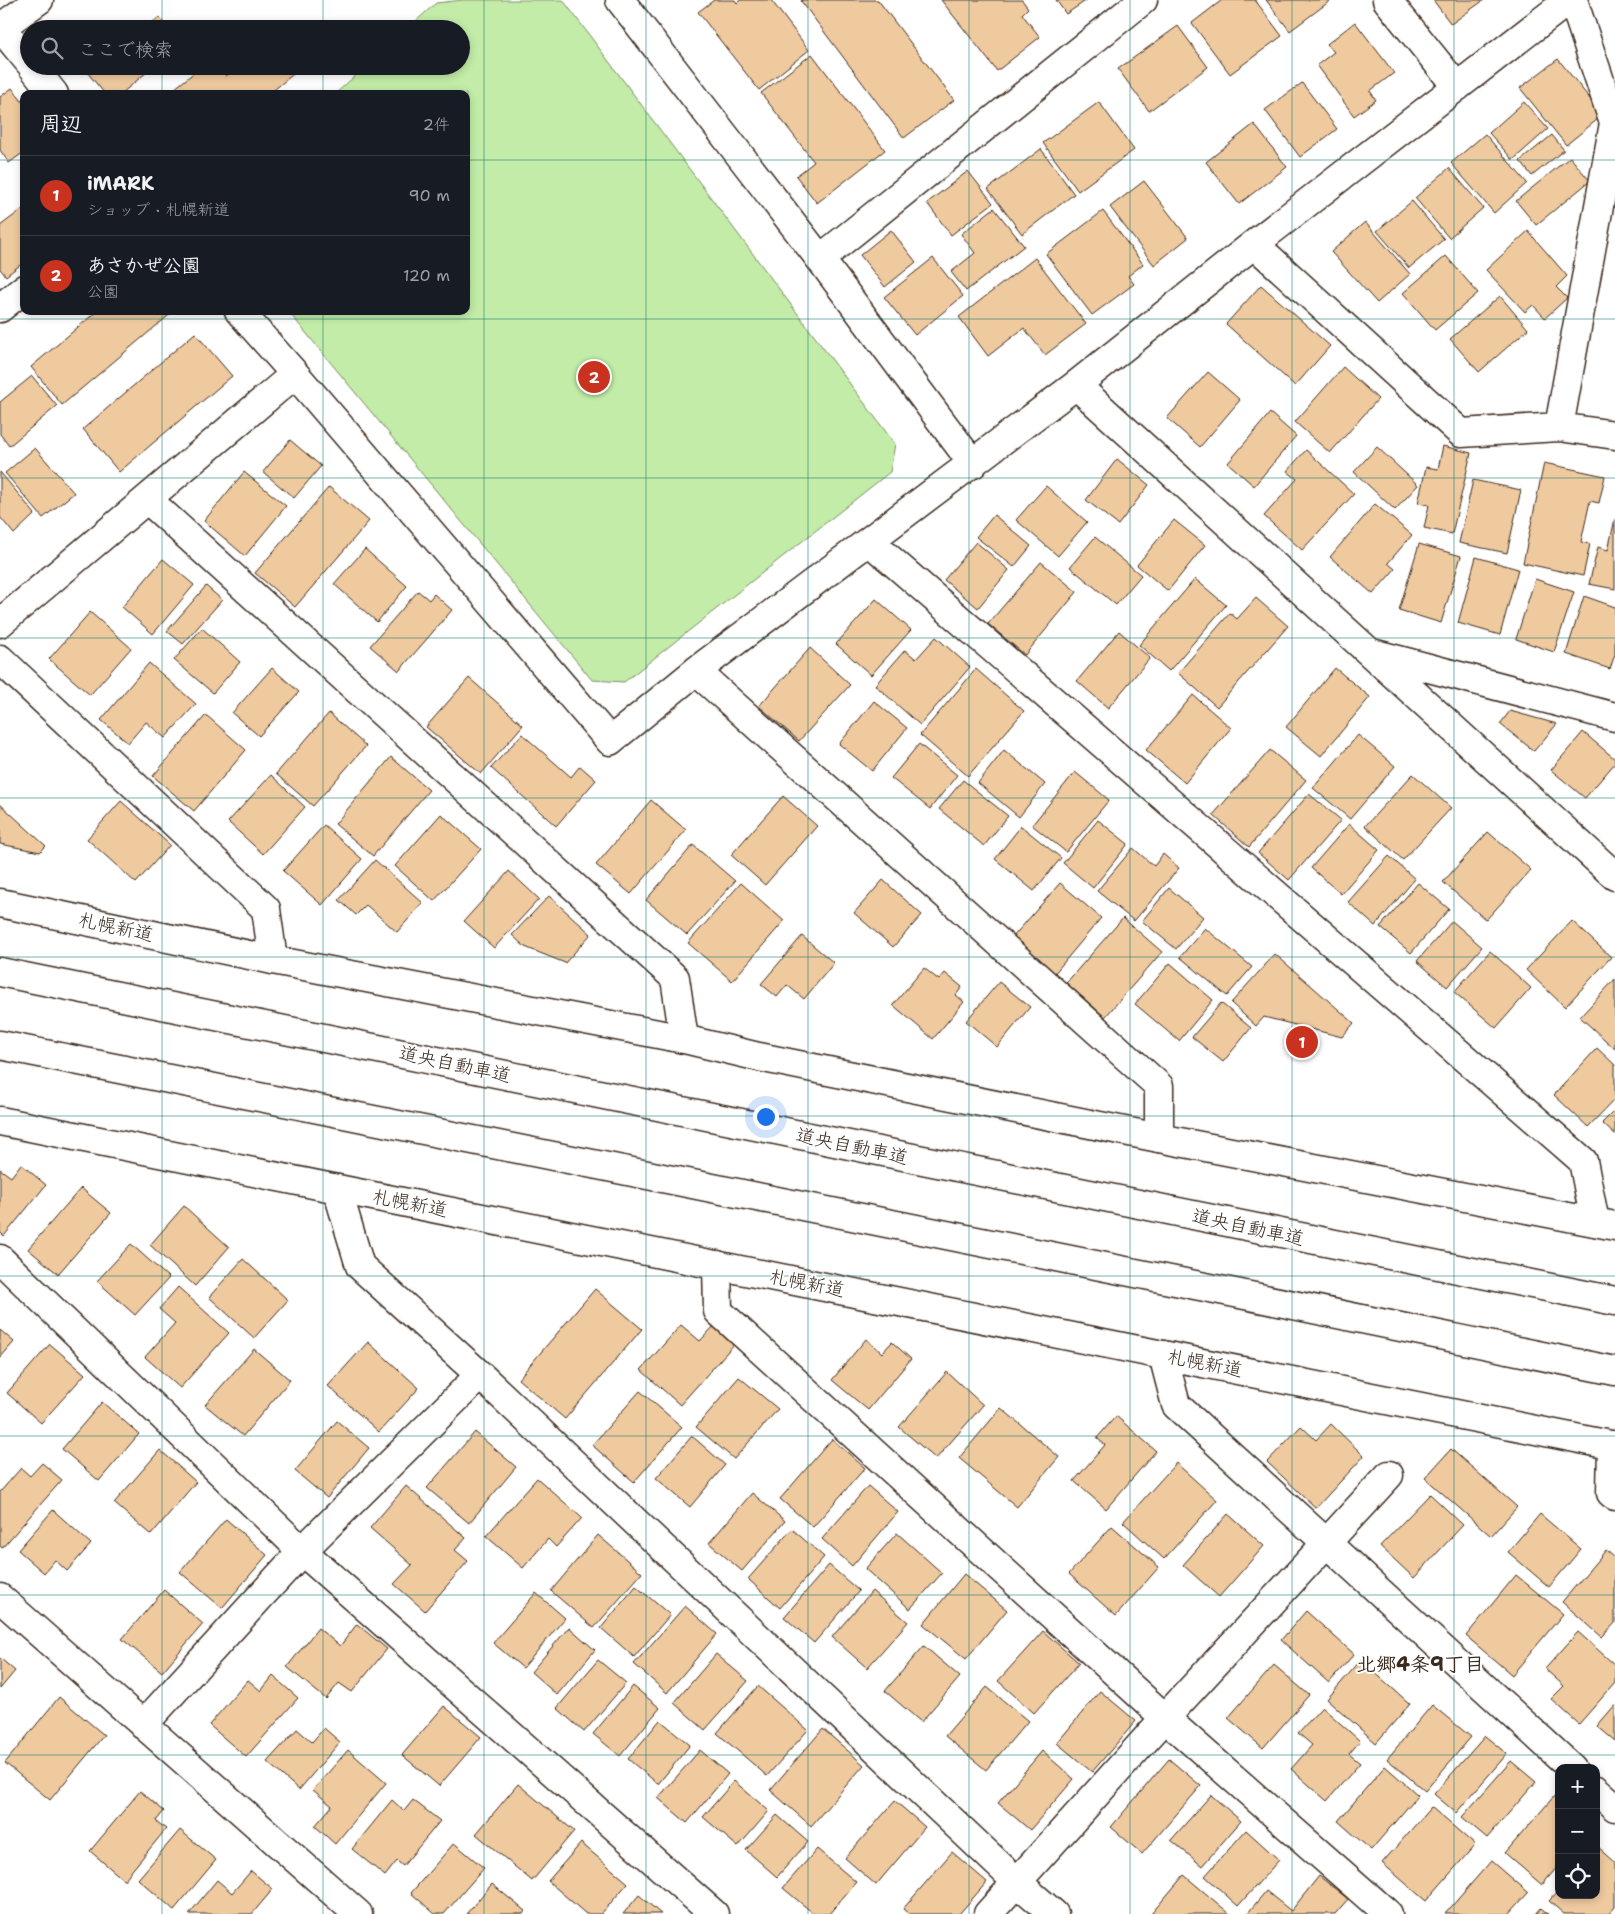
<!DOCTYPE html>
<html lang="ja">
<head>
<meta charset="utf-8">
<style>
	:root { --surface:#171b24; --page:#242831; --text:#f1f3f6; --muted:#9ea1a6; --line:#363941; --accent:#c8321e }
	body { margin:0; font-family:"Shantell Sans","Klee One",sans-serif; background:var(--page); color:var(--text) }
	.controls { position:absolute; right:15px; bottom:15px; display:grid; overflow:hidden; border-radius:10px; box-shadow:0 2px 8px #0003 }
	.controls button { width:45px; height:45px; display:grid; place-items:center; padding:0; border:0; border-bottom:1px solid var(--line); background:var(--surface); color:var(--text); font:25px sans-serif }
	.you { position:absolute; left:765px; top:1116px; width:18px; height:18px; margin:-12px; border:4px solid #fff; border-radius:50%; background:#1a73e8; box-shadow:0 0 0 8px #1a73e833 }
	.badge { display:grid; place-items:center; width:32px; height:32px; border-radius:50%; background:var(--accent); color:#fff; font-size:16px; font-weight:700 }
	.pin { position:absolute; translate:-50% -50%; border:2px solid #fff; box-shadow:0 1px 5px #0006 }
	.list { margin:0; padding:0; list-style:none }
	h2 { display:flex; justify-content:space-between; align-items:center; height:65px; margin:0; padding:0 20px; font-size:21px }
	h2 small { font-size:16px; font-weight:400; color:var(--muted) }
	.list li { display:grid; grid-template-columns:32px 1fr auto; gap:15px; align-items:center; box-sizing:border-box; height:80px; padding:0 20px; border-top:1px solid var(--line) }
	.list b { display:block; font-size:19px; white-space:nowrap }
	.list p { margin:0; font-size:16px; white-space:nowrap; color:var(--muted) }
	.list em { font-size:16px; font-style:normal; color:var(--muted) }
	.icon { flex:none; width:28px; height:28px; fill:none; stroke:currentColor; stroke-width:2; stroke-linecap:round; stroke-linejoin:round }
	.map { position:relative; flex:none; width:1615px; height:1914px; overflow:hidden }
	.search { position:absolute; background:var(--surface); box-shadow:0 2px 8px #0003; left:20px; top:20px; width:450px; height:55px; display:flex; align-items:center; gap:12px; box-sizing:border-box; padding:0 18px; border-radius:28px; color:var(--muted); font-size:19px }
	.panel { position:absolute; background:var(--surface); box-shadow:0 2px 8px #0003; left:20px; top:90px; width:450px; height:225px; border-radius:10px }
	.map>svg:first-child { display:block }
</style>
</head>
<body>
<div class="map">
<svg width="1615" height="1914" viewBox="0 0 1615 1914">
	<rect width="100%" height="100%" fill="#fff"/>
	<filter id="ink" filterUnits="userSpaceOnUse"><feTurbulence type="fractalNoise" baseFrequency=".02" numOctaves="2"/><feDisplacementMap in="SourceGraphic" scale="10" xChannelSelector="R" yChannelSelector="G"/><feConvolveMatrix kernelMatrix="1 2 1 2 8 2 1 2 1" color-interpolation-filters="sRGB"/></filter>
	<g filter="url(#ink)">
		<!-- green -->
		<path fill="#c2eca8" stroke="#7e8b63" d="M463,0H563L895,444L890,472L624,682L592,680L288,311H466V94H335L366,66H461V29H407L436,3Z"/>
		<!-- building -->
		<path fill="#efca9f" stroke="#3b2a1e" d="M714,0H735L737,3L740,0H771L809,50L759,90L698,12Z
			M802,0H878L954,100L904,138L801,1Z
			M941,0H1022L1028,8L1022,14L1040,37L997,71Z
			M1056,0H1087L1066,14Z
			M1222,0H1255L1282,36L1230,74L1192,23Z
			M1266,0H1329L1330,1L1290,31Z
			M1433,0H1484L1451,24Z
			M159,17L168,29H145Z
			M295,20L302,29H283Z
			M1355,22L1394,73L1370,91L1376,100L1354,116L1317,65L1334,52L1327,44Z
			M1178,26L1208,67L1149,111L1118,69Z
			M812,54L885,150L817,203L796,176L814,162L761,93Z
			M1558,59L1603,115L1566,145L1520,88Z
			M82,66H154L121,94H105Z
			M202,66H218L226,76L238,66H303L269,94H168Z
			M1302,83L1337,129L1300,157L1265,110Z
			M12,88L24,104V152L9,163L0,150V97Z
			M1099,102L1134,150L1078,191L1043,143Z
			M1524,102L1548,129L1513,160L1489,133Z
			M1254,124L1287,167L1239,204L1206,162Z
			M1485,134L1527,183L1494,213L1451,163Z
			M1552,135L1564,150L1532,176L1520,161Z
			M1041,149L1074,194L1022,234L988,189Z
			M1570,157L1590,181L1536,225L1516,201Z
			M1449,168L1483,208L1449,238L1415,198Z
			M968,171L993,203L951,235L927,203Z
			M1144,181L1188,238L1154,265L1110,207Z
			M1412,201L1444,239L1409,268L1377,231Z
			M24,208V262L6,276L0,269V226Z
			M994,208L1024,246L966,291L951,272L975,253L961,234Z
			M1103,211L1143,264L1128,276L1134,284L1092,315L1046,254Z
			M1365,222L1410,274L1377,303L1331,252Z
			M891,230L916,262L885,287L860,255Z
			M1528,231L1567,276L1556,287L1567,298L1545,318L1533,305L1525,312L1486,270Z
			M1446,256L1478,293L1435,330L1403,293Z
			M933,258L963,296L915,335L884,297Z
			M1035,258L1086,324L1045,355L1024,328L988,356L959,317Z
			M1261,285L1330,346L1295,386L1226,324Z
			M1500,296L1528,329L1479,372L1450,339Z
			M97,311H174L62,405L31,367Z
			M195,333L232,376L119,472L83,429Z
			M1343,367L1378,399L1330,453L1295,422Z
			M1208,372L1240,400L1200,447L1167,418Z
			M32,376L57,406L9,446L0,434V402Z
			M1270,413L1296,436L1254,486L1228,463Z
			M290,440L321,466L294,498L263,472Z
			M1443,446L1471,453L1452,534L1424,528L1429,505L1418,503L1426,467L1438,469Z
			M1377,447L1418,485L1395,510L1354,472Z
			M35,448L74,493L43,518L5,473Z
			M1306,450L1354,494L1302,550L1264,516L1297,479L1287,471Z
			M1117,459L1149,485L1118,525L1086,500Z
			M1544,463L1605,476L1599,503L1590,501L1581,542L1590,544L1583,576L1523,563Z
			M0,472L35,514L14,534L0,517Z
			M244,472L286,506L245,556L204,521Z
			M1473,480L1521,490L1507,553L1459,543Z
			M1046,486L1087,522L1058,556L1016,520Z
			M329,487L369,521L295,607L255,573Z
			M1375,504L1412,535L1388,563L1395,569L1373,594L1330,557Z
			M994,515L1031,546L1014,567L976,537Z
			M1615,519V589L1589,584L1598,547L1608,550Z
			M1174,520L1205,545L1168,591L1137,565Z
			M1095,537L1141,575L1116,605L1070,567Z
			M976,542L1009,570L978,608L944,580Z
			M1419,544L1461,556L1441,623L1399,610Z
			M365,549L407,586L377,622L334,584Z
			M1476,557L1518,569L1500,635L1458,623Z
			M163,559L194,585L153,634L122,607Z
			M1041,562L1077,592L1025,655L988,624Z
			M1195,579L1226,605L1169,671L1139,645Z
			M1535,579L1574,592L1554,652L1516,639Z
			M206,586L222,600L183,644L167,631Z
			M418,591L429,600L434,594L452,610L399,671L370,646Z
			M1584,596L1615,607V654L1610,669L1566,654Z
			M1256,598L1288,626L1217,707L1178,673L1230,613L1237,619Z
			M876,599L911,630L871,675L836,644Z
			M90,612L131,648L90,695L49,659Z
			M202,628L240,662L213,693L174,660Z
			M1119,631L1150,658L1108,708L1077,681Z
			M936,637L970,667L920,725L875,685L905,650L916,659Z
			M810,648L850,685L799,741L759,706Z
			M149,663L196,704L165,738L146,722L128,743L101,720Z
			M272,668L299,692L259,736L232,713Z
			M1335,668L1370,697L1321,756L1286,727Z
			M976,669L1024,711L968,776L920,735Z
			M469,678L523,725L481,774L426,727Z
			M1193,695L1231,728L1185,783L1146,750Z
			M874,701L907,728L872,771L839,744Z
			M1510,711L1557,724L1534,751L1500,724Z
			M329,713L366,746L313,806L276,774Z
			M206,715L246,750L194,811L153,776Z
			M1583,732L1615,759V763L1585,798L1551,770Z
			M522,734L571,777L580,766L596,780L556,826L491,768Z
			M1358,735L1395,766L1350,819L1313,788Z
			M919,744L957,775L930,809L891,778Z
			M1004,750L1045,784L1019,817L978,783Z
			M1270,750L1306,780L1249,847L1213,815Z
			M391,757L429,790L373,856L335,824Z
			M1075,772L1109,800L1066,852L1032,825Z
			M1413,774L1451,808L1403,860L1365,826Z
			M271,775L305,807L263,854L228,822Z
			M963,780L1008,816L984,846L939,809Z
			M1309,794L1341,820L1289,880L1258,853Z
			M783,796L817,826L765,885L731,855Z
			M651,800L686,830L631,894L596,865Z
			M121,801L170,845L136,883L87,839Z
			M0,804L46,846L40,852L0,844Z
			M441,814L481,849L434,901L395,866Z
			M1098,820L1128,844L1093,888L1063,863Z
			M1349,824L1379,850L1341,894L1311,868Z
			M324,825L362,859L322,905L283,871Z
			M1021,826L1061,858L1034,891L995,859Z
			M1488,832L1531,870L1486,920L1443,882Z
			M693,845L735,881L687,935L646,900Z
			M1133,848L1154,866L1163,854L1179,868L1134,921L1097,891Z
			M1389,856L1415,879L1375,926L1348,902Z
			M375,860L423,903L397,932L366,905L356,915L339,900Z
			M509,871L539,899L494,948L464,921Z
			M883,880L922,915L893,947L854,913Z
			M741,883L784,921L732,981L688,943Z
			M1060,883L1101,918L1054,974L1012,938Z
			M1418,883L1449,909L1411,953L1380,927Z
			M1169,888L1203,917L1176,949L1142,921Z
			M549,896L591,934L565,963L525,947L512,935Z
			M1123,918L1162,952L1105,1017L1066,983Z
			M1452,921L1482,947L1447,987L1417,961Z
			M1572,921L1611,957L1565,1007L1526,970Z
			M1205,928L1252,967L1227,996L1180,957Z
			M802,936L834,963L804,999L787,985L777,997L761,984Z
			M1490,951L1531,988L1496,1028L1454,992Z
			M1275,954L1354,1023L1342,1037L1264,1017L1256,1026L1231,1003Z
			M1170,963L1213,1000L1179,1041L1135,1004Z
			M924,968L939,980L945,973L962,987L956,995L964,1002L933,1039L893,1005Z
			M1615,979V1049L1580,1017Z
			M999,982L1030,1007L997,1047L966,1021Z
			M1221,1003L1251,1028L1223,1062L1192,1037Z
			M1597,1048L1615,1065V1099L1588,1127L1554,1095Z
			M1615,1110V1135L1602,1123Z
			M21,1164L46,1185L4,1236L0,1232V1169L11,1177Z
			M81,1188L111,1213L58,1274L28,1249Z
			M184,1206L229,1247L195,1286L150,1245Z
			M131,1244L169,1278L135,1315L97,1281Z
			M243,1259L288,1300L254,1338L209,1297Z
			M178,1287L229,1333L180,1388L145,1357L175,1323L159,1309Z
			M595,1289L642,1329L565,1419L518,1379Z
			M716,1324L736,1342L680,1405L641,1370L681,1325L700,1341Z
			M0,1330L14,1342L0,1358Z
			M866,1339L882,1353L892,1342L911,1359L868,1410L832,1380Z
			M368,1342L419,1388L379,1432L328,1386Z
			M50,1344L85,1374L41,1423L7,1393Z
			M254,1349L290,1380L243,1436L205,1405Z
			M947,1372L983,1405L936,1459L899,1427Z
			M739,1377L778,1409L734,1459L696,1427Z
			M640,1391L682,1427L634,1482L592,1445Z
			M102,1402L139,1434L99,1481L62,1449Z
			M1001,1408L1059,1457L1017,1507L959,1458Z
			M1116,1416L1156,1451L1106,1509L1074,1481L1105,1445L1097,1438Z
			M337,1421L369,1448L327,1498L295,1471Z
			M1331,1424L1364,1456L1316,1508L1267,1462L1301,1426L1316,1440Z
			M475,1432L516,1467L469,1523L427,1488Z
			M692,1436L725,1465L690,1507L656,1478Z
			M832,1439L865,1468L813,1527L780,1499Z
			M1451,1449L1517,1507L1491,1536L1425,1478Z
			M160,1450L196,1482L151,1535L114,1503Z
			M42,1463L62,1480L2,1548L0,1546V1492L21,1468L30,1476Z
			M1176,1463L1217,1500L1164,1559L1123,1522Z
			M537,1478L582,1518L556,1547L548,1539L523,1568L486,1536Z
			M406,1486L466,1538L455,1550L468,1561L425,1611L394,1584L412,1565L370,1528Z
			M868,1486L898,1512L852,1566L822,1539Z
			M752,1493L785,1521L742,1571L709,1543Z
			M1430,1494L1463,1525L1414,1578L1380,1546Z
			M53,1510L91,1544L67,1571L55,1560L44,1573L18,1550Z
			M1228,1514L1264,1546L1219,1597L1183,1565Z
			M1540,1514L1581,1549L1549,1587L1508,1552Z
			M226,1519L267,1555L222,1608L180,1572Z
			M1112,1526L1159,1567L1116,1616L1069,1574Z
			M792,1529L824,1557L780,1608L748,1579Z
			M897,1533L942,1573L910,1609L865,1569Z
			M598,1535L642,1573L594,1628L551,1591Z
			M1606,1550L1615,1558V1623L1602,1637L1562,1602Z
			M829,1565L859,1591L814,1643L784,1617Z
			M964,1574L1007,1610L966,1659L923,1624Z
			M1516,1575L1563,1614L1512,1675L1466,1636Z
			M636,1586L670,1615L634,1657L601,1628Z
			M164,1590L203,1624L162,1672L122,1639Z
			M872,1591L908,1622L867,1668L832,1637Z
			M536,1593L565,1618L523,1668L493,1643Z
			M685,1606L717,1634L667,1693L634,1664Z
			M1306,1611L1354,1654L1329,1683L1281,1640Z
			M357,1624L387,1649L352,1692L339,1683L326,1699L287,1667L318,1628L340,1646Z
			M569,1627L595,1650L557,1695L531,1672Z
			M1043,1631L1079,1663L1034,1713L998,1681Z
			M1578,1632L1615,1665V1683L1579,1724L1551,1699L1564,1686L1545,1669Z
			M924,1646L960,1677L921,1722L885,1691Z
			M716,1654L748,1681L705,1730L674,1703Z
			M0,1658L15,1671L0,1689Z
			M598,1660L626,1683L584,1732L557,1708Z
			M1361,1660L1410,1704L1376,1743L1327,1699Z
			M1274,1665L1309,1695L1263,1748L1228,1718Z
			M273,1676L298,1698L246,1757L209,1725L248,1680L261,1691Z
			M633,1686L660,1708L620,1756L593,1734Z
			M758,1686L808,1730L767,1776L717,1733Z
			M987,1687L1028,1721L986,1770L945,1736Z
			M1100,1691L1136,1721L1092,1772L1057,1743Z
			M59,1697L104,1735L50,1800L5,1763Z
			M1432,1705L1471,1737L1425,1791L1387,1759Z
			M1615,1705V1741L1597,1726Z
			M444,1706L481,1737L439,1786L402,1755Z
			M1322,1707L1360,1741L1349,1754L1360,1763L1327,1801L1291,1769L1312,1745L1298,1733Z
			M660,1720L690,1745L658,1784L628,1759Z
			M324,1728L340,1742L299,1790L267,1762L297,1729L312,1742Z
			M823,1729L864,1765L811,1826L770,1790Z
			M1485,1736L1507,1754L1456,1813L1434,1794Z
			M348,1750L386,1783L335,1844L315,1826L332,1806L313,1790Z
			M700,1750L728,1774L687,1823L658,1798Z
			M1042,1751L1074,1779L1030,1830L998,1803Z
			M1169,1759L1201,1786L1142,1854L1111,1827Z
			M1511,1761L1536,1782L1487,1838L1462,1817Z
			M1385,1766L1418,1795L1371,1850L1338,1821Z
			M734,1781L769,1811L738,1847L703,1817Z
			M518,1784L574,1831L532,1881L476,1834Z
			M140,1791L164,1811L156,1821L166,1829L124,1880L90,1851Z
			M1556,1794L1559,1797V1865L1542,1885L1505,1853Z
			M1211,1795L1241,1821L1202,1866L1171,1840Z
			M392,1800L404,1811L413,1800L440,1821L403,1866L397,1861L385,1876L352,1849Z
			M895,1801L925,1827L876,1885L845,1858Z
			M1431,1807L1475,1845L1426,1901L1382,1863Z
			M777,1815L808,1842L777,1877L746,1850Z
			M180,1830L216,1860L174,1910L138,1879Z
			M1246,1830L1279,1860L1238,1906L1205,1876Z
			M454,1843L484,1868L444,1914H435L411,1893Z
			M581,1843L628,1883L601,1914H586L548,1881Z
			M1597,1846L1615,1862V1906L1608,1914H1564L1549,1901L1559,1890V1895H1596Z
			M817,1849L856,1882L829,1914H814L783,1888Z
			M952,1852L987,1882L959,1914H909L903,1909Z
			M1491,1861L1528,1893L1509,1914H1445Z
			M251,1871L273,1889L252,1914H189L217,1880L232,1893Z
			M1184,1875L1230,1914H1151Z
			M1319,1876L1348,1899L1335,1914H1247L1266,1891L1291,1911Z
			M492,1884L525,1911L523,1914H466Z
			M639,1895L661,1914H623Z
			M1541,1908L1548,1914H1536Z"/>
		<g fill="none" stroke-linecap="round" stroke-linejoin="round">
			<defs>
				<path id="minor" d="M620,0L820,259L973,464
					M1387,0L1457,87
					M0,28L39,0
					M1,28L29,62
					M32,66L54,94
					M1254,244L1461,433L1559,427L1615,435
					M820,259L1143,0
					M0,308L24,289
					M239,311L295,374L610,741L696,671L1076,385L1254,244L1569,0
					M1076,385L1615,876
					M1559,427L1614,123L1573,0
					M147,499L675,978L684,1039
					M869,541L1583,1161L1595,1222
					M0,623L295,374
					M1372,653L1615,717
					M0,659L266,909L273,960
					M696,671L1159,1086V1138
					M337,1189L360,1266L480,1375L1017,1882L1054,1914
					M0,1259L302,1551L714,1914
					M717,1265L718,1311L1165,1718L1388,1914
					M1163,1355L1176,1405L1572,1768
					M1612,1445L1611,1493L1615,1496
					M0,1598L358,1914
					M143,1725L302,1551L480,1375
					M1596,1790L1615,1807
					M988,1914L1165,1718L1389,1475"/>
				<path id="highway" d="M0,903L273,960L684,1039L759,1057L1159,1138L1615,1226
					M0,972L1615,1301
					M0,1045L1240,1294L1615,1371
					M0,1121L1615,1446"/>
			</defs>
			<!-- minor casing -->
			<use href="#minor" stroke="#3b2a1e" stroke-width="31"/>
			<!-- highway casing -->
			<use href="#highway" stroke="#3b2a1e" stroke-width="31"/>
			<!-- minor -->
			<use href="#minor" stroke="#fff" stroke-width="28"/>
			<!-- highway -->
			<use href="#highway" stroke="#fff" stroke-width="28"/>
		</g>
	</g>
	<!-- grid -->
	<path fill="none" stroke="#0f766e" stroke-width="1" stroke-opacity="0.55" d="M162,0V29M323,0V29M484,0V1914M646,0V1914M808,0V1914M969,0V1914M1130,0V1914M1292,0V1914M1454,0V1914M162,66V94M323,66V94M0,160H24M466,160H1615M162,311V1914M323,311V1914M0,319H1615M0,478H1615M0,638H1615M0,798H1615M0,957H1615M0,1116H1615M0,1276H1615M0,1436H1615M0,1595H1615M0,1755H1615"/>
	<g text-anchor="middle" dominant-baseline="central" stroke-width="4" stroke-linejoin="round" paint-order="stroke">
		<!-- street labels -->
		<g font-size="19" fill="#3b2a1e" stroke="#fff">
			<text transform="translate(116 927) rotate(12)">札幌新道</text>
			<text transform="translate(455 1064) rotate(12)">道央自動車道</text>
			<text transform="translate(852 1146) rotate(12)">道央自動車道</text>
			<text transform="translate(410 1203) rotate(11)">札幌新道</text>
			<text transform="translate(1248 1227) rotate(12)">道央自動車道</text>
			<text transform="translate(807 1283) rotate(11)">札幌新道</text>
			<text transform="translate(1205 1363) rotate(11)">札幌新道</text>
		</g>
		<!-- neighbourhood labels -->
		<g font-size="20" font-weight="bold" fill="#3b2a1e" stroke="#fff">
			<text x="1420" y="1664">北郷4条9丁目</text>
		</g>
	</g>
</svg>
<div class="controls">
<button>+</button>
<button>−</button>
<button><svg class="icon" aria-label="locate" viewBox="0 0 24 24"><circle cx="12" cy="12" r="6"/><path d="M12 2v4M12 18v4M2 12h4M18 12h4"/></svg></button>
</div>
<div class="you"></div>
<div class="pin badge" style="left:1302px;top:1042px">1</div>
<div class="pin badge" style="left:594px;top:377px">2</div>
<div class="search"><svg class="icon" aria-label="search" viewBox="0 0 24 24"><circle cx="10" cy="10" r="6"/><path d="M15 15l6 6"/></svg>ここで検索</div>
<section class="panel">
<h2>周辺<small>2件</small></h2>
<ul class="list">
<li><span class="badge">1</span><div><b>iMARK</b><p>ショップ · 札幌新道</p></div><em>90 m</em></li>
<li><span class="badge">2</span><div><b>あさかぜ公園</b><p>公園</p></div><em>120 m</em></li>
</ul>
</section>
</div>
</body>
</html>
